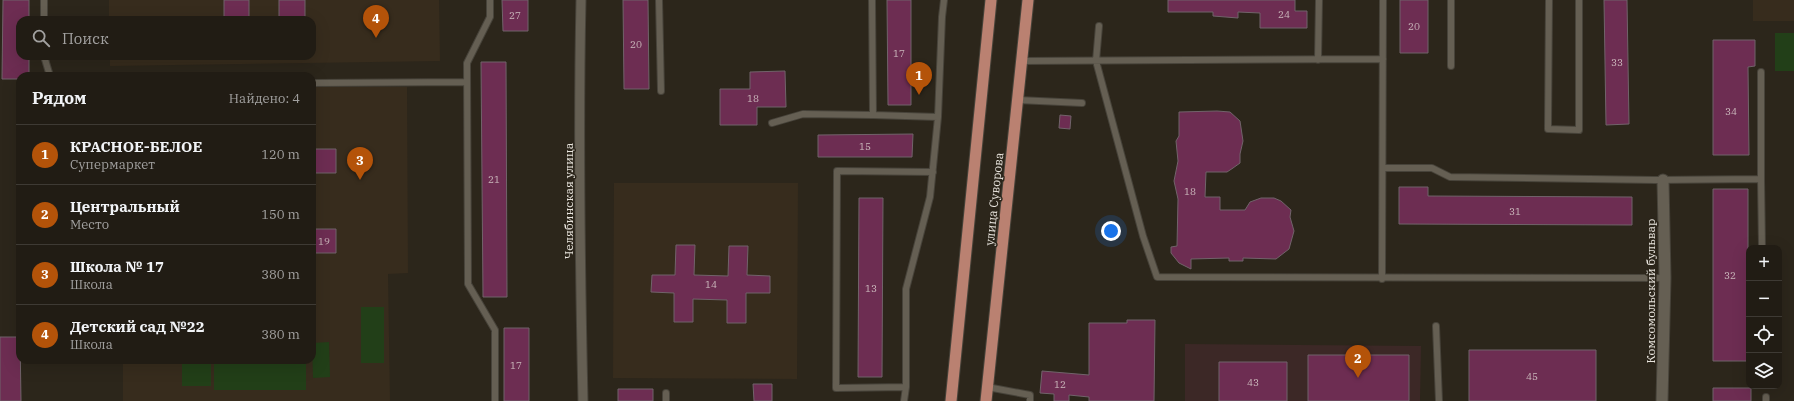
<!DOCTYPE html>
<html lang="ru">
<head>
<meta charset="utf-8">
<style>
	:root { --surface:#211c14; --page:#2d2922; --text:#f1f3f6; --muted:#a2a1a0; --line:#3e3a34; --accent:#b45309 }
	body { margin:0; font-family:"IBM Plex Serif",serif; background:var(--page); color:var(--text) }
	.controls { position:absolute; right:12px; bottom:12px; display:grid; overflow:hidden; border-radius:8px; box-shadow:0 4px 16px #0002 }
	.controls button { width:36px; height:36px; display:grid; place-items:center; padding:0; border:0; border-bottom:1px solid var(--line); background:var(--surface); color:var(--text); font:20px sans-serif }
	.you { position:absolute; left:1111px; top:231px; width:14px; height:14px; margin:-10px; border:3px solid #fff; border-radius:50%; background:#1a73e8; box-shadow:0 0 0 6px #1a73e833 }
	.badge { display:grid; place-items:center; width:26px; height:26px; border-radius:50%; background:var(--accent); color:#fff; font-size:13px; font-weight:700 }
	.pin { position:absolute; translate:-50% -33px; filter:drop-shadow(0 1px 2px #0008) }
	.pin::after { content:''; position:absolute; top:21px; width:14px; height:12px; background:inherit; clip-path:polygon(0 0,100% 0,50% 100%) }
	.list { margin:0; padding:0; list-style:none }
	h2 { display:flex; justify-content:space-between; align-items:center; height:52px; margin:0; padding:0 16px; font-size:17px }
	h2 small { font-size:13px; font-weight:400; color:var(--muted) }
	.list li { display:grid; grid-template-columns:26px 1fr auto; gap:12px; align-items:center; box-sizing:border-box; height:60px; padding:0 16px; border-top:1px solid var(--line) }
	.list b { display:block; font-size:15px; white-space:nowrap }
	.list p { margin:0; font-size:13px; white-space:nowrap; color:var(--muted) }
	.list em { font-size:13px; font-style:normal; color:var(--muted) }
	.icon { flex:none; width:22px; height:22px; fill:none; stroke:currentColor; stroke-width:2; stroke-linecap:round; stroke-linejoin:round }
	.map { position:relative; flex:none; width:1794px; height:401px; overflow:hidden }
	.search { position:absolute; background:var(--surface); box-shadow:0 4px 16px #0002; left:16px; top:16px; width:300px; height:44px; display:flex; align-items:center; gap:10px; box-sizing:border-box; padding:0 14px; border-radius:12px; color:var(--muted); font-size:15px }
	.panel { position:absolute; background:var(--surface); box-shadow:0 4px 16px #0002; left:16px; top:72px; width:300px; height:292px; border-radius:12px }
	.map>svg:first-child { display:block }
</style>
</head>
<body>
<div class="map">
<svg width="1794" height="401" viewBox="0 0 1794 401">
	<rect width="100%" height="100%" fill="#2c261b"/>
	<!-- commercial -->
	<path fill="#3c2826" d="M1185,344L1421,346L1420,401H1185Z"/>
	<!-- education -->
	<path fill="#372c1d" d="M109,0H439L440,61L110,66V56H312V20H109Z
		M1753,0H1794V21H1753Z
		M312,87H407L408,273L388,274L390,401H123V360H312Z
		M614,183H798L797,379L613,378Z"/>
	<!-- green -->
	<path fill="#223f18" d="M1775,33H1794V71H1775Z
		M361,307H384V363H361Z
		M329,342L330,377L313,378L312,343Z
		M182,360H211V386H182Z
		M214,360H306V390H214Z"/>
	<!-- building -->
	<path fill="#6d2d52" stroke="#71636a" d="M3,0H29V20H20V56H29V76H20V79H2Z
		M224,0H249V20H224Z
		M279,0H305V20H279Z
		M502,0H528V31H503Z
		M623,0H648L649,89H624Z
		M887,0H911V105H888Z
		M1168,0H1295V11H1307V28H1260V13L1238,12V18L1213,16V12H1168Z
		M1400,0H1428V53H1400Z
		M1604,0H1627L1629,124L1606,125Z
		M1713,40H1755V66L1748,67L1749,155H1713Z
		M481,62H506L507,297H483Z
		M785,71L786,107H757V125H720V89H750V72Z
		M1217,111L1230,112L1240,121L1243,141L1240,154V163L1233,168L1227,172H1206L1205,197H1220V210H1245L1250,202L1261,198H1274L1281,201L1291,210L1290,217L1294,231L1289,249L1276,259L1243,258V261H1229V258L1191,259V269L1179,263L1171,253V247L1177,246L1178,199L1174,181L1178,161L1176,141L1179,136V112Z
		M1060,115L1071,116L1070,129L1059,128Z
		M913,134L912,157H818V135Z
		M312,149H336V173H312Z
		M1399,187H1428V196L1632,197V225L1399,224Z
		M1713,189H1748V361H1713Z
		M859,198H883L882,377H858Z
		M312,229H336V253H312Z
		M676,245H695L694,275L728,276L729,246H748L747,275L770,276V293H746V323H727V300L693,299V322H674V293L651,292L652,275H675Z
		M1127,320H1155L1154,401H1089V397L1069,395V401H1054V394L1040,393L1042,371L1089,375V323H1127Z
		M504,328H529V401H504Z
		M0,337H20L21,401H0Z
		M1469,350H1596V401H1469Z
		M1308,355H1409V401H1308Z
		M1219,362H1287V401H1219Z
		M753,384H772V401H754Z
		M1713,388H1751V401H1713Z
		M618,389H653V401H618Z"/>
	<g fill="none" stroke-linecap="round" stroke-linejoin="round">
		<defs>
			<path id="service" d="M490,0V17L467,63L468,284L495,330V401
				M659,0L661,91
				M872,0L873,115L938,117
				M1451,0V66
				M1549,0L1548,129L1579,130V0
				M44,20V0
				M1099,26L1096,61L1143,236L1157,277L1665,278
				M44,56L50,76
				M1318,60L1319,0
				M1021,61L1383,59
				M1761,72V179
				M312,83L467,82
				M1018,100L1082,103
				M772,123L803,114L873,115
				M1383,168H1432L1450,177L1655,180L1761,179L1762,248
				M1382,279L1383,0
				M1436,326L1439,401
				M906,387L836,388L837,171L933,172
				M987,387L1030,395V401
				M1766,397V401
				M666,401V393
				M904,401L906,387V289L930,197L938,117L942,17L944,0"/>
			<path id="pedestrian" d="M581,0C578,134 580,267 583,401"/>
			<path id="minor" d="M1662,401L1665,278L1663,180"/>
			<path id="primary" d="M951,401L991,0
				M986,401L1028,0"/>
		</defs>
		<!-- service casing -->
		<use href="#service" stroke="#47433a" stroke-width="8"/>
		<!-- pedestrian casing -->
		<use href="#pedestrian" stroke="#47433a" stroke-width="11"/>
		<!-- minor casing -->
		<use href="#minor" stroke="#47433a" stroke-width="13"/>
		<!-- primary casing -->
		<use href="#primary" stroke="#47433a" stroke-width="13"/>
		<!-- service -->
		<use href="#service" stroke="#655f53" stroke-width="6"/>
		<!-- pedestrian -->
		<use href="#pedestrian" stroke="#655f53" stroke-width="9"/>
		<!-- minor -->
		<use href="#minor" stroke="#655f53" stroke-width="11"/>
		<!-- primary -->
		<use href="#primary" stroke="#ba8171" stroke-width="11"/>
	</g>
	<g text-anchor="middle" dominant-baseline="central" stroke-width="3" stroke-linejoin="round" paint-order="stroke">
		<!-- number labels -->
		<g font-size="10" fill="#cbb8bc">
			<text x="1284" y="14">24</text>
			<text x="515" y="15">27</text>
			<text x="1414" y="26">20</text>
			<text x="636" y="44">20</text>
			<text x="899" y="53">17</text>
			<text x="1617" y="62">33</text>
			<text x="753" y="98">18</text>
			<text x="1731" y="111">34</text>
			<text x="865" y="146">15</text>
			<text x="494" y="179">21</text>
			<text x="1190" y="191">18</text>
			<text x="1515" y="211">31</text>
			<text x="324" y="241">19</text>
			<text x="1730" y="275">32</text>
			<text x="711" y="284">14</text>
			<text x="871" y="288">13</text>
			<text x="516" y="365">17</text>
			<text x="1532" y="376">45</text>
			<text x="1253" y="382">43</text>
			<text x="1060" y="384">12</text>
		</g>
		<!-- street labels -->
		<g font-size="12" fill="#eae6df" stroke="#2c261b">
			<text transform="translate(994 199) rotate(-84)">улица Суворова</text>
			<text transform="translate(568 201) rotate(-90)">Челябинская улица</text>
			<text transform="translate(1650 291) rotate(-90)">Комсомольский бульвар</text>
		</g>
	</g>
</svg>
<div class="controls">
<button>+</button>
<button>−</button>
<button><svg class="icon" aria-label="locate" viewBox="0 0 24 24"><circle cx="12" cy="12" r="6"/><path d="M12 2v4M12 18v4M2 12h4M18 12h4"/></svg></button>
<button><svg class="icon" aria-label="layers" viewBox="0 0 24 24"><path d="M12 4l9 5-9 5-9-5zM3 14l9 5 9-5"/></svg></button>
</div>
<div class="you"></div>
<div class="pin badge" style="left:919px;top:95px">1</div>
<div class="pin badge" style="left:1358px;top:378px">2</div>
<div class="pin badge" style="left:360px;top:180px">3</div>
<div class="pin badge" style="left:376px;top:38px">4</div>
<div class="search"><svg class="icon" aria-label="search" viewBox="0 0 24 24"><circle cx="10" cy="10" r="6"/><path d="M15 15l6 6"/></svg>Поиск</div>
<section class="panel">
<h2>Рядом<small>Найдено: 4</small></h2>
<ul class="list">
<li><span class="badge">1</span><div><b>КРАСНОЕ-БЕЛОЕ</b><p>Супермаркет</p></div><em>120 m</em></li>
<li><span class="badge">2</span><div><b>Центральный</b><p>Место</p></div><em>150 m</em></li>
<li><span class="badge">3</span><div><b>Школа № 17</b><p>Школа</p></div><em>380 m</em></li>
<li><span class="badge">4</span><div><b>Детский сад №22</b><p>Школа</p></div><em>380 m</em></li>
</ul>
</section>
</div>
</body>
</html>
